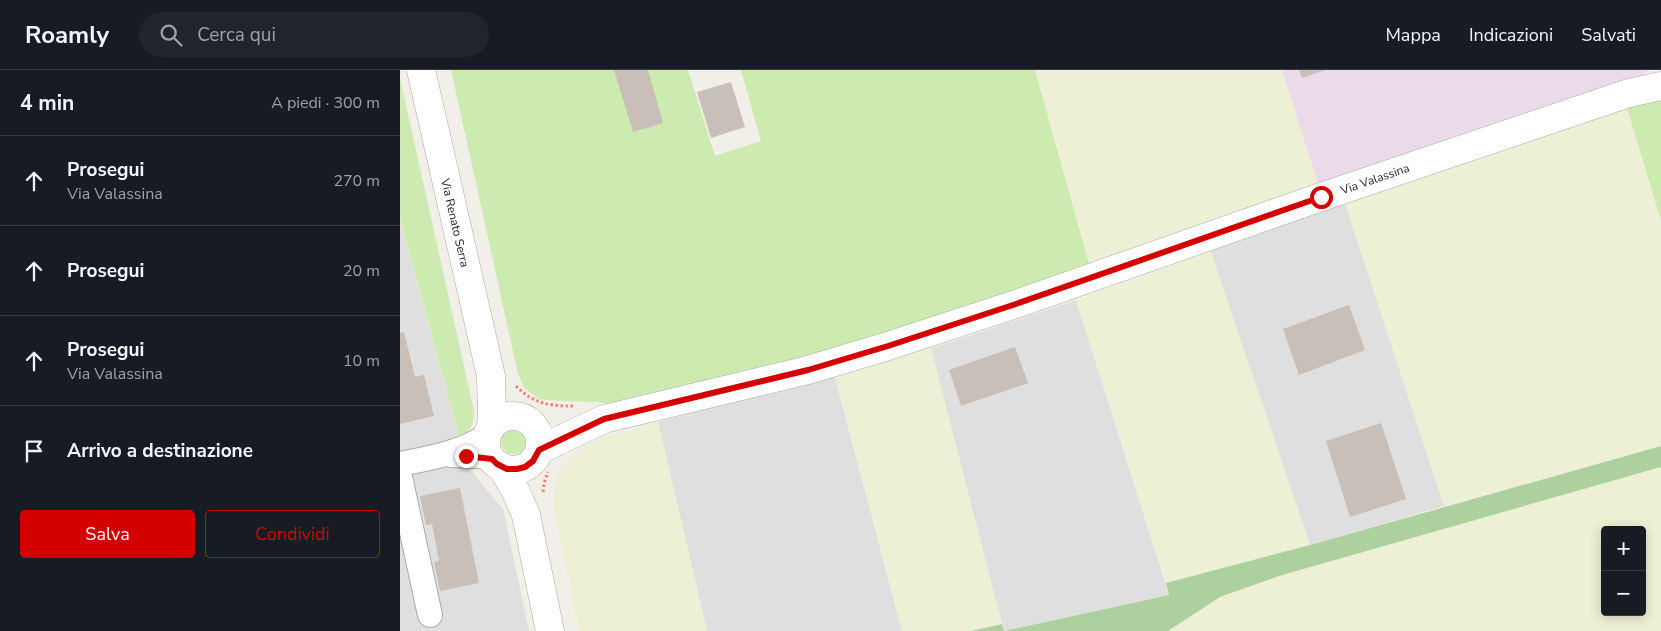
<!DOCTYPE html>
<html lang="it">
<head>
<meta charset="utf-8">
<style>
	:root { --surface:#171b24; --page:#20242c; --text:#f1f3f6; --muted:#9ea1a6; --line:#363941; --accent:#d40000 }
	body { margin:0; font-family:"Nunito Sans",sans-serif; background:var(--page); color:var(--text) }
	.controls { position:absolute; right:15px; bottom:15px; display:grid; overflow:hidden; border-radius:5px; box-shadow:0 2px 12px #0003 }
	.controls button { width:45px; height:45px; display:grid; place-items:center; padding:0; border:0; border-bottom:1px solid var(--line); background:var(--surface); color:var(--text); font:25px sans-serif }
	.stop { position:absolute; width:15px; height:15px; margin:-11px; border:4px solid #d40000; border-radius:50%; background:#fff }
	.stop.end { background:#d40000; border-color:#fff; box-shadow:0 1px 5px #0008 }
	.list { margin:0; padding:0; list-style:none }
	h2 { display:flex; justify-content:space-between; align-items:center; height:65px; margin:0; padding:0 20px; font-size:21px }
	h2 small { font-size:16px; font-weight:400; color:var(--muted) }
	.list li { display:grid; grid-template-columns:32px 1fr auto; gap:15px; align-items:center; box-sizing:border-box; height:90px; padding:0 20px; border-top:1px solid var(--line) }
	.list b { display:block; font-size:19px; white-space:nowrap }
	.list p { margin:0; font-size:16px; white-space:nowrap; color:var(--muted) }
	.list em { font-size:16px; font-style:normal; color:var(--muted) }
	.actions { display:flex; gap:10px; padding:15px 20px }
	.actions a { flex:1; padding:11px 0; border:1px solid var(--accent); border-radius:5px; text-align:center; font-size:18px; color:var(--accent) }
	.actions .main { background:var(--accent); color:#fff }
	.icon { flex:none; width:28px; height:28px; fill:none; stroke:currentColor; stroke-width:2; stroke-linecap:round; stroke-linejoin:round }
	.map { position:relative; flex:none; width:1261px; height:561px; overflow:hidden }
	header { display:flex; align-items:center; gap:30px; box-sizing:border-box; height:70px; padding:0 25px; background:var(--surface); border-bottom:1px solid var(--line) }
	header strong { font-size:24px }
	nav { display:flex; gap:28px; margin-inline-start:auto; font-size:18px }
	.search { width:350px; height:45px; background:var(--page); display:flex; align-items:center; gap:12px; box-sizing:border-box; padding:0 18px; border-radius:28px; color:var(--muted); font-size:19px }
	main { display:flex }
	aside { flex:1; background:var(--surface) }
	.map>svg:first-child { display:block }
</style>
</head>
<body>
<header>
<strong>Roamly</strong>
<div class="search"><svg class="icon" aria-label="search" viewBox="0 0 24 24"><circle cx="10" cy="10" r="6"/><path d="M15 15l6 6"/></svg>Cerca qui</div>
<nav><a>Mappa</a><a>Indicazioni</a><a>Salvati</a></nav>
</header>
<main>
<aside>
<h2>4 min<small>A piedi · 300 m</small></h2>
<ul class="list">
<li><svg class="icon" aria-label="ahead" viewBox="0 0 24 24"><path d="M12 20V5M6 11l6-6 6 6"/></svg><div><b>Prosegui</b><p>Via Valassina</p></div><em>270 m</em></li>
<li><svg class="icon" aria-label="ahead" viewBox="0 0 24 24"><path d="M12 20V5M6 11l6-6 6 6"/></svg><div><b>Prosegui</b></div><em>20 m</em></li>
<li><svg class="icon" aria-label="ahead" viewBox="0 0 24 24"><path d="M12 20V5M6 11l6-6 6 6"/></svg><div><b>Prosegui</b><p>Via Valassina</p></div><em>10 m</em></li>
<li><svg class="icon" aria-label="arrive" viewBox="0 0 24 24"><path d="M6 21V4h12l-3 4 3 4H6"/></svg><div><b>Arrivo a destinazione</b></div></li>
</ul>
<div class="actions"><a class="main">Salva</a><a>Condividi</a></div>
</aside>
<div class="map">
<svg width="1261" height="561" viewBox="0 0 1261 561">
	<rect width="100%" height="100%" fill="#f2efe9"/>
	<!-- residential -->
	<path fill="#e0dfdf" d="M945,133L1044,436L910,475L810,181Z
		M0,150L67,396L103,439L129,561H0Z
		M676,230L769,525L604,561L530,279Z
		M434,304L502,561H307L258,352Z"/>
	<!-- industrial -->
	<path fill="#ebdbe8" d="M882,0H1248L1240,12L920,121Z"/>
	<!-- farmland -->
	<path fill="#eef0d5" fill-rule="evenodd" d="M635,0H882L920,121L691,201Z
		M1227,38L1261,151V376L1044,436L945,133Z
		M811,182L910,475L766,513L676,230Z
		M531,278L602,554L571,561H502L436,308Z
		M258,352L307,561H179L153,434L154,418L157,405L175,384L189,374L203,367Z
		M1261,397V561H768L820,527L879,506ZM1205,460H1242V542H1205Z"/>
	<!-- grass -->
	<path fill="#cdebb0" d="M51,0H288L315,86L361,71L341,0H635L691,201L428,287L215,335L198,332L160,331L139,329L124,318L118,304Z
		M0,8L74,341C74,354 72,361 59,366L0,148Z
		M1261,30V151L1227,38Z
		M101 371a13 13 0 1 1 26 0a13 13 0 1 1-26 0Z"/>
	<!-- forest -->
	<path fill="#add19e" d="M1261,376V397L879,506L820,527L768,561H571L602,554L604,561L769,525L766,513L910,475Z"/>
	<!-- building -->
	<path fill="#c7bfb8" d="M214,0H248L263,53L233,62Z
		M899,0H925L902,8Z
		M331,12L345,57L311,68L297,22Z
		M949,235L965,280L899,305L883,259Z
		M4,262L15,307L24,305L34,346L0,354V263Z
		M615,277L628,313L561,336L549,300Z
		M981,353L1006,429L950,447L926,371Z
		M60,418L79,513L40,521L34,492L39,491L32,454L26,455L20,426Z"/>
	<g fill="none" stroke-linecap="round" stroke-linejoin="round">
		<defs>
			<path id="minor" d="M51,385L80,386L92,389
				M0,394C31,388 61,383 88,365
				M0,407L30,545"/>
			<path id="tertiary" d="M21,0L91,306L92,343L91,357
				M86 373a27 27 0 1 1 54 0a27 27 0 1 1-54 0Z
				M139,380L204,349L408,300L488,276L616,234L921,127L1229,23L1261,16
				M101,396L115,420L126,445L150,561"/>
		</defs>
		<!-- minor casing -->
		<use href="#minor" stroke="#a9a9a9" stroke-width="26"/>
		<!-- tertiary casing -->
		<use href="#tertiary" stroke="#a9a9a9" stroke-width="29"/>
		<!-- path -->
		<path stroke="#fa8072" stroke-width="3" stroke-dasharray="2.5 2.5" stroke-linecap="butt" d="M116,316C134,334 149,336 174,336
			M143,422L144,413L148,402"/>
		<!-- minor -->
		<use href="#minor" stroke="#fff" stroke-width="24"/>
		<!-- tertiary -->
		<use href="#tertiary" stroke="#fff" stroke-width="28"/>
	</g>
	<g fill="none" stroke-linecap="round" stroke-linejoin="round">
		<!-- route -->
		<path stroke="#d40000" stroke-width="6" d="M66,386L92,389L97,394L107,399H117L125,397L133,391L139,380L204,349L408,300L488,276L616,234L921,127"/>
	</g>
	<g text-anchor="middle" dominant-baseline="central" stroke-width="4" stroke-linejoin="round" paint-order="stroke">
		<!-- street labels -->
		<g font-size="12" fill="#222" stroke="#fff">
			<text transform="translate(975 109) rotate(-19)">Via Valassina</text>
			<text transform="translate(55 153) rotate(77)">Via Renato Serra</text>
		</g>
	</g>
</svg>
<div class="controls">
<button>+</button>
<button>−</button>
</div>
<div class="stop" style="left:921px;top:127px"></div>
<div class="stop end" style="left:66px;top:386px"></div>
</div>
</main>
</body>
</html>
